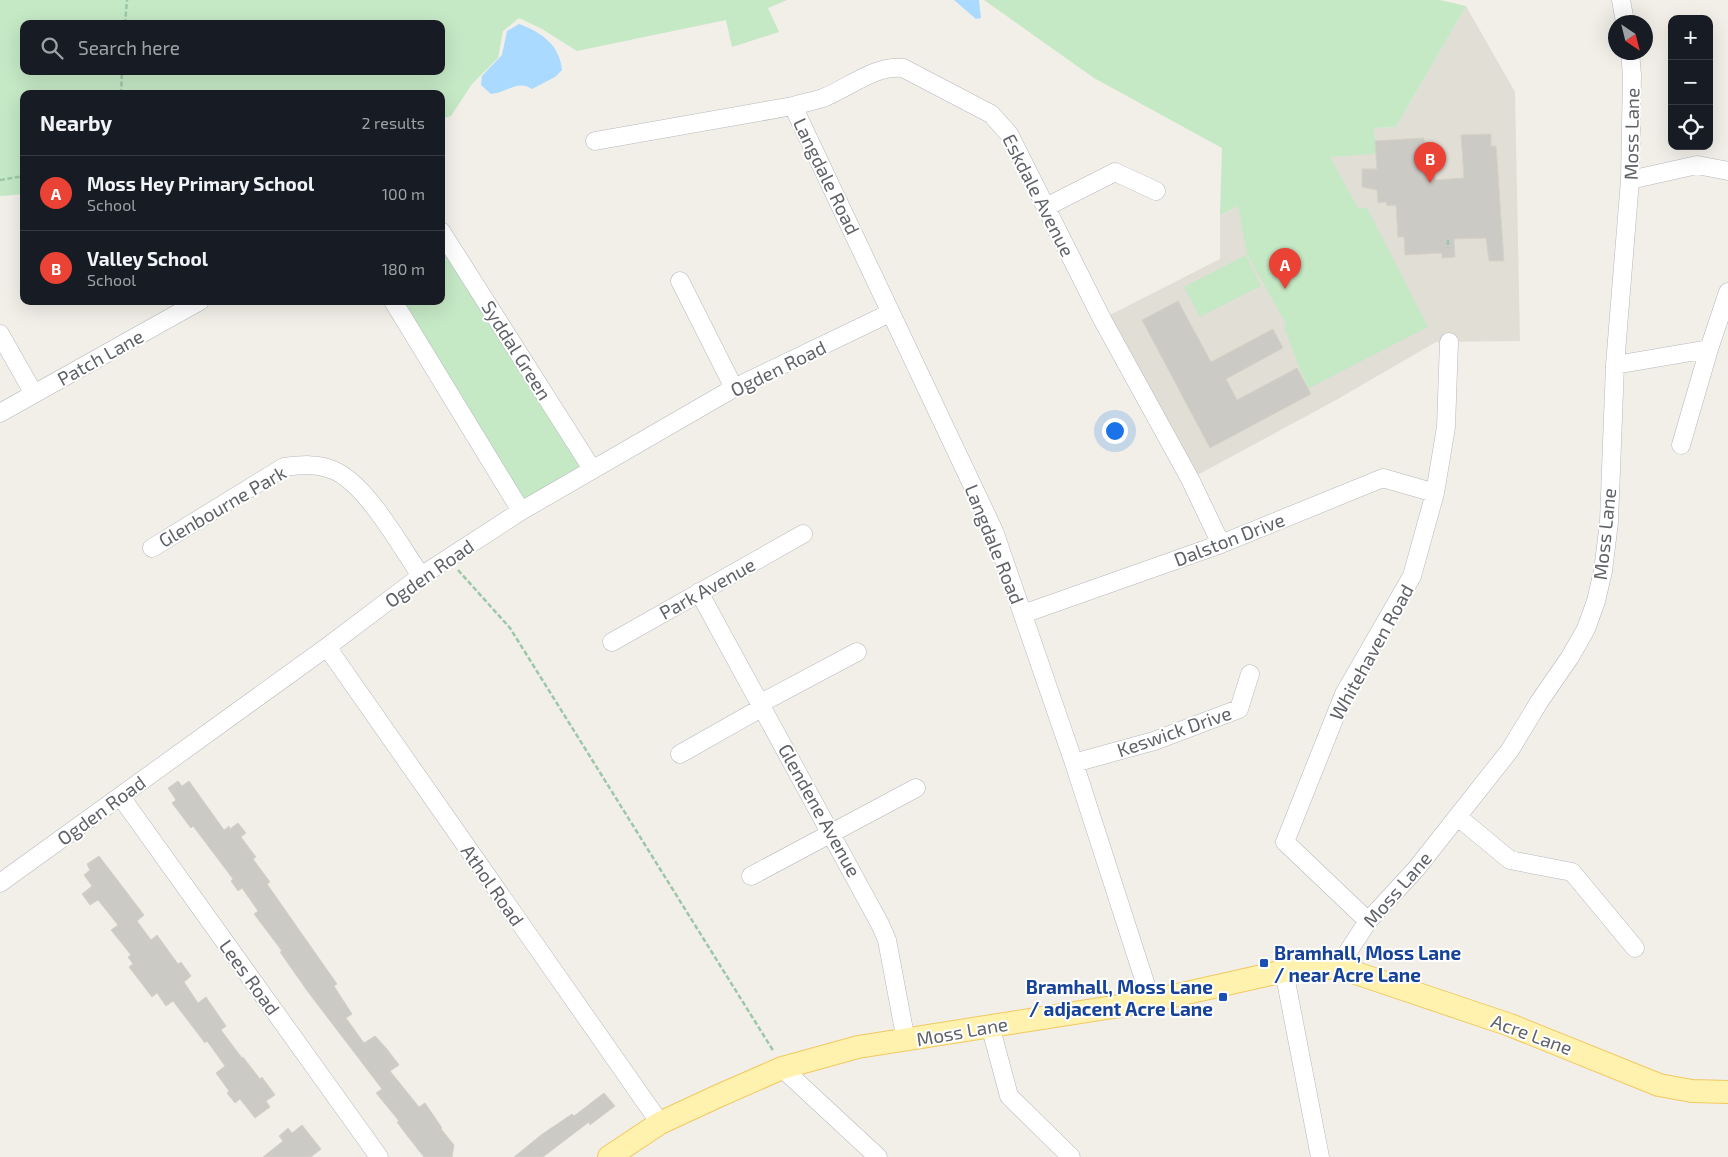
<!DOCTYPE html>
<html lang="en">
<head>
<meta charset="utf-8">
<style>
	:root { --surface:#171b24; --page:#242831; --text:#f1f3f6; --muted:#9ea1a6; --line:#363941; --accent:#ea4335 }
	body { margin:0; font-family:"Exo 2",sans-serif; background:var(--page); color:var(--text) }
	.controls { position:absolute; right:15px; top:15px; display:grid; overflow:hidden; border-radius:10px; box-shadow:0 5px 20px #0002 }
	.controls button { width:45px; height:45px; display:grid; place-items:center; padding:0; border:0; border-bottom:1px solid var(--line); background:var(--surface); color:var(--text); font:25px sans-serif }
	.compass { position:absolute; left:1608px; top:15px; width:45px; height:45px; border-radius:50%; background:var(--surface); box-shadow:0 5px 20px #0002; rotate:145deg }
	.you { position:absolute; left:1114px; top:430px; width:18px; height:18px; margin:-12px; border:4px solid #fff; border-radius:50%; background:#1a73e8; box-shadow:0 0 0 8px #1a73e833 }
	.badge { display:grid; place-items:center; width:32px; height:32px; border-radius:50%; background:var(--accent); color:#fff; font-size:16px; font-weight:700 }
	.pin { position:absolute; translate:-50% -41px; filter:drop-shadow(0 1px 2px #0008) }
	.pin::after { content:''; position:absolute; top:26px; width:18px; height:15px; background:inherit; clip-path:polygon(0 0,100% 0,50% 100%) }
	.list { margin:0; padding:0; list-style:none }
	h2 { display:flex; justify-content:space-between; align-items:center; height:65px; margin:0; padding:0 20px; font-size:21px }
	h2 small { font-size:16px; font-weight:400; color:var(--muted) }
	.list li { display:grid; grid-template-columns:32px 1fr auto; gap:15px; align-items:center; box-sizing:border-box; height:75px; padding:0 20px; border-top:1px solid var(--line) }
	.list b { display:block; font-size:19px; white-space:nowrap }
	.list p { margin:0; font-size:16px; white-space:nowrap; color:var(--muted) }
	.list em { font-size:16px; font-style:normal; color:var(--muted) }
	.icon { flex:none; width:28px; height:28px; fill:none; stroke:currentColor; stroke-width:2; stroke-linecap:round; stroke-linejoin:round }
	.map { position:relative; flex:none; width:1728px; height:1157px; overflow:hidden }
	.search { position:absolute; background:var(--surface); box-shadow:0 5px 20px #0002; left:20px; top:20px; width:425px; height:55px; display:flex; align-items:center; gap:12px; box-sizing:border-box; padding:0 18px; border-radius:10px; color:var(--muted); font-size:19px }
	.panel { position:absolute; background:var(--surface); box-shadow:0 5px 20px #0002; left:20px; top:90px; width:425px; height:215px; border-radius:10px }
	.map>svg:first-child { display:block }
</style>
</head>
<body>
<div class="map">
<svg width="1728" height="1157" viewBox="0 0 1728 1157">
	<rect width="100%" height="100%" fill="#f1efe8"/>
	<!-- education -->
	<path fill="#e1ded6" d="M1466,6L1515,92L1520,341L1436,342L1336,400L1190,479L1102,319L1220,259V215L1330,157L1375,141L1374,128L1396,127Z"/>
	<!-- green -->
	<path fill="#c5e8c5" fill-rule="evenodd" d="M0,0H787L768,8L779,32L732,47L726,20L577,51L542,29L519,18L503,31L498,58L472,84L451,116L441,119V94H24V194L0,196ZM24,24H441V71H24Z
		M984,0H1440L1466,6L1396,127L1374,128L1376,154L1330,157L1358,208H1367L1428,327L1309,388L1300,370L1284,326L1286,324L1247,254L1238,206L1220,215L1222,148L1094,78Z
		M441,231L592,469L521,511L393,301H441Z
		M1246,255L1261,286L1200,317L1184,287Z"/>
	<!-- water -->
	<path fill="#aadaff" d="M954,0H979L981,18L976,19Z
		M519,24C541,32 560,45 562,70L555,77L532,89C517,79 507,93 491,94L481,85L482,76L502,55L507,31Z"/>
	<!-- building -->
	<path fill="#cccac5" stroke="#d6d1c6" d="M1491,134V146H1496L1504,261H1489L1486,238L1454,239L1455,257L1442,258V253L1405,255L1404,237H1398L1396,205L1387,206L1386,202L1378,203L1377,190L1362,187V169H1377L1375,141L1424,138L1426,165L1434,164L1435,180L1464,178L1461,135Z
		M1178,301L1211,362L1273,329L1283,348L1226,379L1237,400L1297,368L1311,394L1210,448L1142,320Z
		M178,781L182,786L189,781L224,830L229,826L230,829L238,823L246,833L241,837L256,857L253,859L270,882L267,884L337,984L334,986L352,1014L346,1018L364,1043L375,1036L387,1049L399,1065L390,1071L419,1107L425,1103L442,1128L441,1129L454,1145L452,1157H424L405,1133L397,1122L399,1121L376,1093L382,1089L308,992L280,952L282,951L254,914L258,911L242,888L238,891L231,881L233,879L193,826L191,828L172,803L176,800L168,788Z
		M99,856L144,915L137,921L151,940L157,935L178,964L181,962L191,976L184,982L198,1003L206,997L226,1026L221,1030L242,1058L243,1057L260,1079L262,1077L275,1095L266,1101L270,1107L255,1118L240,1099L235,1103L227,1093L229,1091L216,1073L225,1066L207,1041L205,1043L173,1001L166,1006L157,993L152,997L129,967L133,964L128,957L131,955L111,930L118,925L98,900L90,905L82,894L92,886L84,875L90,870L87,864Z
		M604,1093L615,1106L590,1125L589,1122L543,1157H514L541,1135L572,1114L574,1116Z
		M302,1125L321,1149L311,1157H263L283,1141L279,1136L288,1128L292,1133Z"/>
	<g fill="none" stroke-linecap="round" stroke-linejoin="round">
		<defs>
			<path id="minor" d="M1621,0L1625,22
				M793,106L994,531L1074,763L1151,1001
				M595,141L793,106C803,103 813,101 823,98C849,88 874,65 903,68L991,114L1009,134L1102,319L1190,479L1221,544
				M1630,180L1697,165L1728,171
				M1046,207L1115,172L1156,191
				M441,231L592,469
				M680,281L734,388
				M393,301L521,511
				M0,334L34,394
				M1709,349L1728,292
				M1615,365L1709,349L1681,445
				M0,413L200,301
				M152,548L284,467C301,465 317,463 333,470C366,483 401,547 421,576
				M699,592L880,924L887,940L906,1041
				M1023,614L1221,544L1383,478L1435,493
				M612,642L803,534
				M327,647L660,1123
				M761,703L857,652
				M680,754L763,707
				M1074,763L1154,741L1239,709L1250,674
				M121,797L379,1157
				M1458,817L1510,860L1572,872L1635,948
				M751,876L916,788
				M0,883L327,647L421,576L521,511L734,388L890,313
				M1368,921L1285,842L1344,694L1412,576L1435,493L1446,427L1449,342
				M1338,967L1368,921L1416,869L1510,750L1539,702L1570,657L1586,629L1596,601L1603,571L1609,522L1615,365L1630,180L1632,75L1630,52
				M1284,971L1320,1157
				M990,1025L1009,1096L1071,1157
				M782,1068L878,1157"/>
			<path id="major" d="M609,1157L660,1123L716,1097L782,1068L858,1047L1151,1001L1284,971L1338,967L1510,1025L1659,1085L1692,1091L1728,1092"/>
		</defs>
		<!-- minor casing -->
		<use href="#minor" stroke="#b5b8bc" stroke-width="19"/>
		<!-- major casing -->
		<use href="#major" stroke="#f2c960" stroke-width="24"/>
		<!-- path -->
		<path stroke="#9cc7a9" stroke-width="2.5" stroke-dasharray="5 2.5" stroke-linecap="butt" d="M125,24L127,0
			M121,94L122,71
			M0,180L24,176
			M1448,240V248
			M458,570L510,628L774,1052"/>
		<!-- minor -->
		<use href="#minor" stroke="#fff" stroke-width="18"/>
		<!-- major -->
		<use href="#major" stroke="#fff2af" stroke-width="22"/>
	</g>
	<!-- markers -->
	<g fill="#1a4fb4" stroke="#fff" stroke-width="2">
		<rect x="1259" y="958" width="10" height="10" rx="2.5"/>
		<rect x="1218" y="992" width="10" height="10" rx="2.5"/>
	</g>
	<g text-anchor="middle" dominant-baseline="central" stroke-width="4" stroke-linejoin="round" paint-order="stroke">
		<!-- street labels -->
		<g font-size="19" fill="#5f6368" stroke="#fff">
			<text transform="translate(1631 134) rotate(-89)">Moss Lane</text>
			<text transform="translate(827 176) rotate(64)">Langdale Road</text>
			<text transform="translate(1039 195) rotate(63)">Eskdale Avenue</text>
			<text transform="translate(517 350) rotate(58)">Syddal Green</text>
			<text transform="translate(100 357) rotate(-29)">Patch Lane</text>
			<text transform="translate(778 368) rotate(-26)">Ogden Road</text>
			<text transform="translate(222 506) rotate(-30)">Glenbourne Park</text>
			<text transform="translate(1604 534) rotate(-84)">Moss Lane</text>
			<text transform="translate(1229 539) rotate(-21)">Dalston Drive</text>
			<text transform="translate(995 544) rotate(68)">Langdale Road</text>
			<text transform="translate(429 573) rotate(-35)">Ogden Road</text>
			<text transform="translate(707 588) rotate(-29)">Park Avenue</text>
			<text transform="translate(1371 652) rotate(-61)">Whitehaven Road</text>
			<text transform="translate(1174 731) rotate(-19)">Keswick Drive</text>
			<text transform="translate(101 810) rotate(-36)">Ogden Road</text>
			<text transform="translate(820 810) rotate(61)">Glendene Avenue</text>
			<text transform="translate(493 885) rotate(55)">Athol Road</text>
			<text transform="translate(1397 889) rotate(-49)">Moss Lane</text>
			<text transform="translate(250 977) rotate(54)">Lees Road</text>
			<text transform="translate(962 1031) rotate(-10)">Moss Lane</text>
			<text transform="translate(1532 1034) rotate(20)">Acre Lane</text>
		</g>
		<!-- transit labels -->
		<g font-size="19" font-weight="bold" fill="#164399" stroke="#fff" text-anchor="start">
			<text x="1274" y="952">Bramhall, Moss Lane<tspan x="1274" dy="22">/ near Acre Lane</tspan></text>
			<text x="1213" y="986" text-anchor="end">Bramhall, Moss Lane<tspan x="1213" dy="22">/ adjacent Acre Lane</tspan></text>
		</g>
	</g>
</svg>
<div class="controls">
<button>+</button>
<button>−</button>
<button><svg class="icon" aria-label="locate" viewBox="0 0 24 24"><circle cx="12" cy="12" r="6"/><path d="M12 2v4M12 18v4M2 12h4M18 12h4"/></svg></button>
</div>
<svg class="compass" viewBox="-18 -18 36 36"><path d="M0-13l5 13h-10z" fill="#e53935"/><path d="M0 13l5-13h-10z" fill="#9ea1a6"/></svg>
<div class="you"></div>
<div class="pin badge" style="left:1285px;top:289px">A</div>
<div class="pin badge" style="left:1430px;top:183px">B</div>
<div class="search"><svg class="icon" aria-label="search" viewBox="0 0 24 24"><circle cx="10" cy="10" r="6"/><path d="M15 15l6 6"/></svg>Search here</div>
<section class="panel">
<h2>Nearby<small>2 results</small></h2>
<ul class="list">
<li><span class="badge">A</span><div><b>Moss Hey Primary School</b><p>School</p></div><em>100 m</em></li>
<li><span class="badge">B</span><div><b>Valley School</b><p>School</p></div><em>180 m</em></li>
</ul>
</section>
</div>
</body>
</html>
